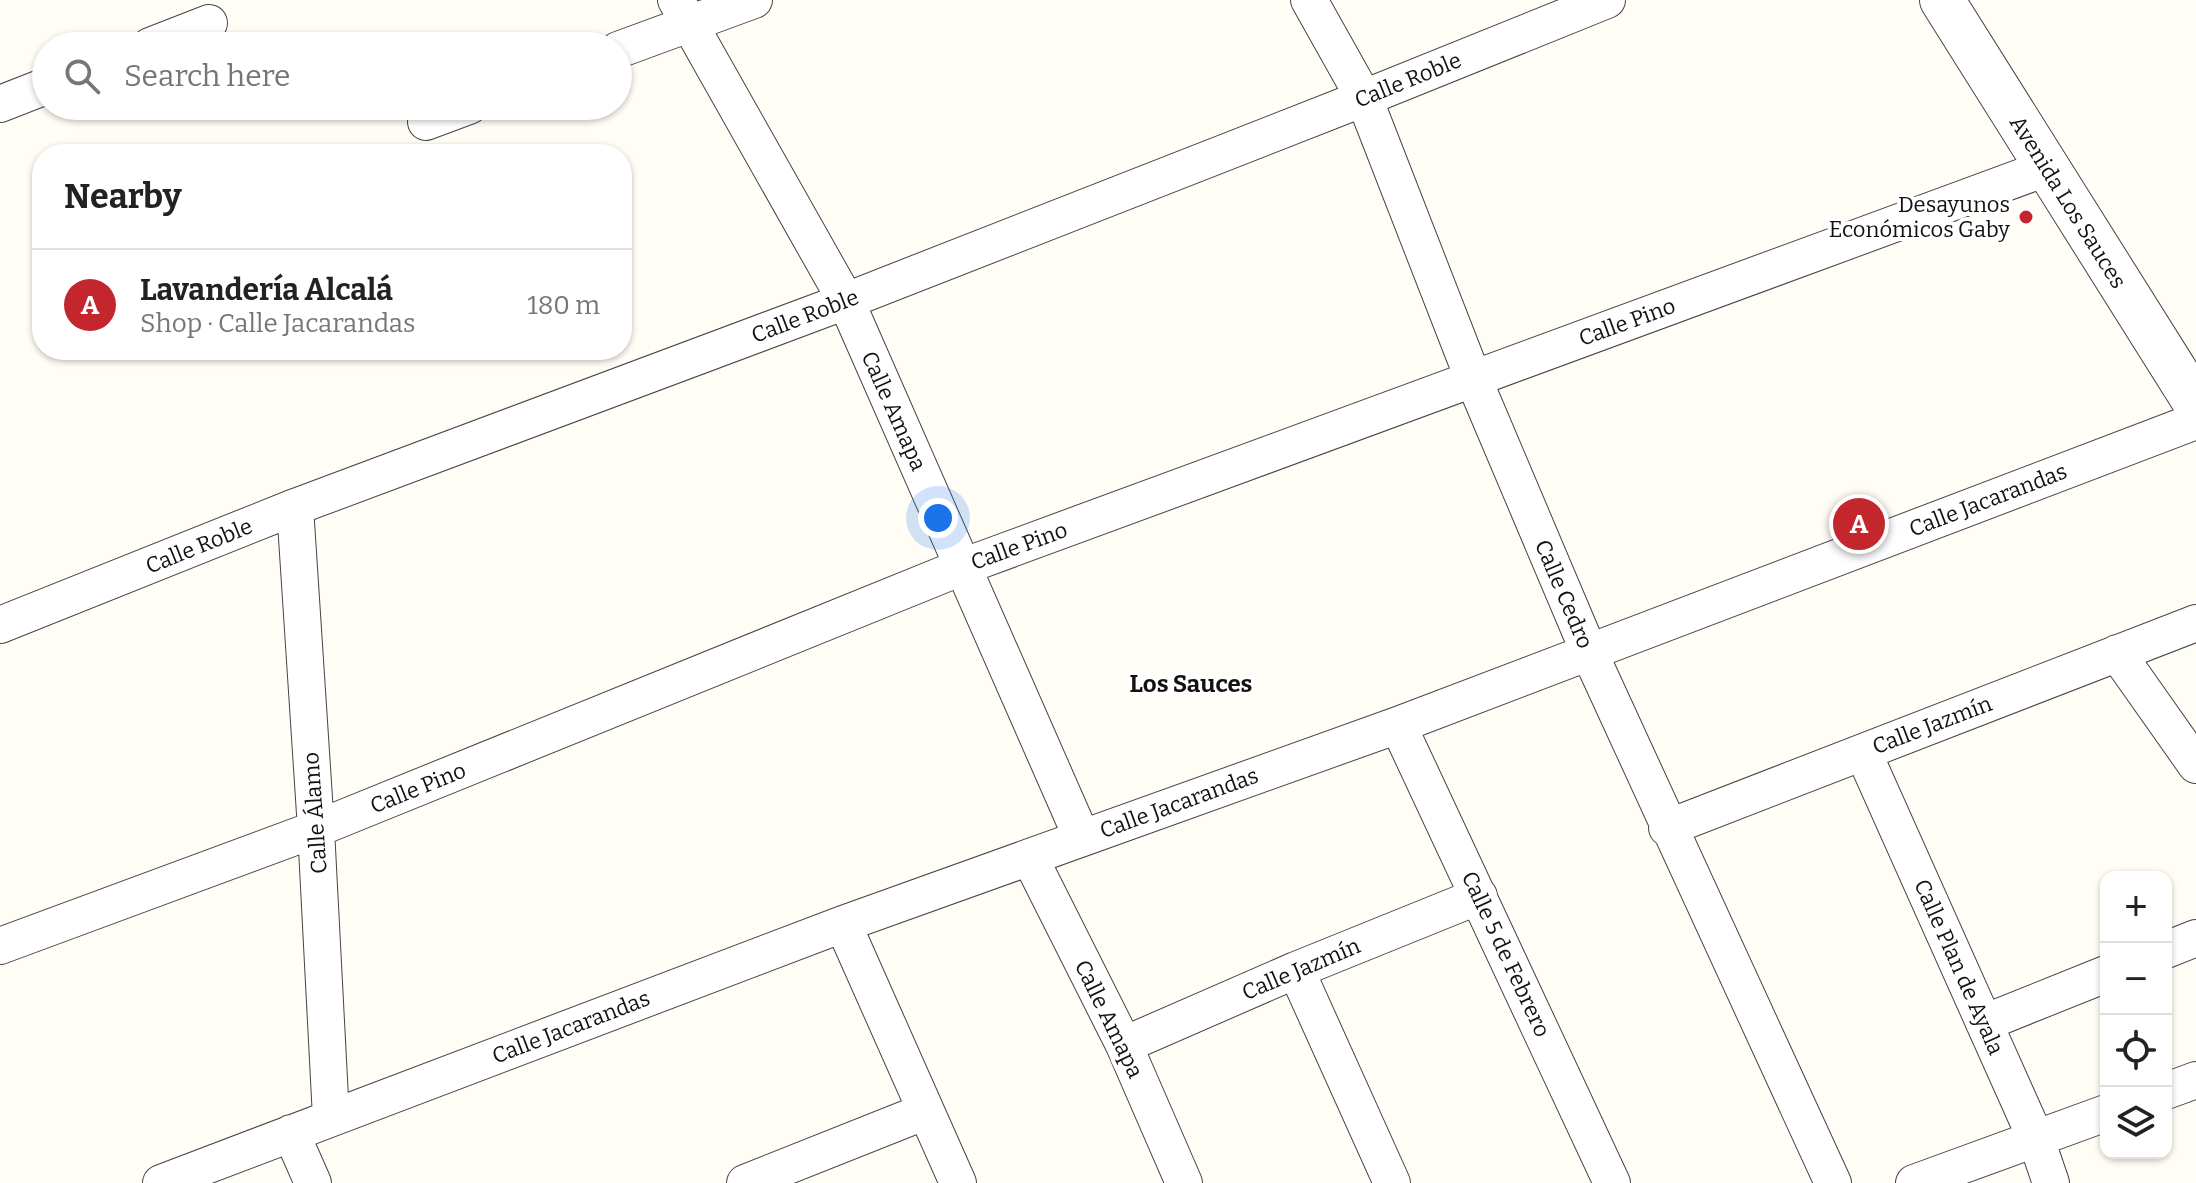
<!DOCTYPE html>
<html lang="en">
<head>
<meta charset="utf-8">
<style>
	:root { --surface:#fff; --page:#f2f2f2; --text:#222; --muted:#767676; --line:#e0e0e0; --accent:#c4262e }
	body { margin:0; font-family:Bitter,serif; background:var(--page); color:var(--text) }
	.controls { position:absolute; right:24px; bottom:24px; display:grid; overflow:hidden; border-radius:16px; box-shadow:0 2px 6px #0004 }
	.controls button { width:72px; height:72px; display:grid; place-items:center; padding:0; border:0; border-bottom:2px solid var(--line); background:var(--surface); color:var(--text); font:40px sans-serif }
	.you { position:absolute; left:938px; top:518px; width:28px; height:28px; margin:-20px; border:6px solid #fff; border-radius:50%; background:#1a73e8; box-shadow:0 0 0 12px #1a73e833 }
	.badge { display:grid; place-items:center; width:52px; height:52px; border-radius:50%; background:var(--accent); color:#fff; font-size:26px; font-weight:700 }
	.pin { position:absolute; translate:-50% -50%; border:4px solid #fff; box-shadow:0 2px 8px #0006 }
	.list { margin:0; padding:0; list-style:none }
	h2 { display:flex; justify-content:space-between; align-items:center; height:104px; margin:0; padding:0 32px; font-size:34px }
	h2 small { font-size:26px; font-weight:400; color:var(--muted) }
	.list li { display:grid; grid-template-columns:52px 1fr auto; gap:24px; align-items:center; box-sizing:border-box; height:112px; padding:0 32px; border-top:2px solid var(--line) }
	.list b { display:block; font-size:30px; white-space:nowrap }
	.list p { margin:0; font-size:26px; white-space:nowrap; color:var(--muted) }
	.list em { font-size:26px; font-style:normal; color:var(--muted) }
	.icon { flex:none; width:44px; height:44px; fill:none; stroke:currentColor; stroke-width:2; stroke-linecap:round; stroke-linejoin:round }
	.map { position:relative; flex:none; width:2196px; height:1183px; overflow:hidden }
	.search { position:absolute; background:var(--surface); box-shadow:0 2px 6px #0004; left:32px; top:32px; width:600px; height:88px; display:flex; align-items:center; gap:20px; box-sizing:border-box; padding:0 28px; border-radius:44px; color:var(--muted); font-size:30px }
	.panel { position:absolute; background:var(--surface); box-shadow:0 2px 6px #0004; left:32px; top:144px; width:600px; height:216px; border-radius:32px }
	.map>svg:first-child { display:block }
</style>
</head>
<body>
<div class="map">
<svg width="2196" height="1183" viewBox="0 0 2196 1183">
	<rect width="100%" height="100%" fill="#fffdf5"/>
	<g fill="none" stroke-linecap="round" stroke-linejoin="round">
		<defs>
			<path id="minor" d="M676,0L846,301L1082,838
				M1309,0L1364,98L1473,378L1589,652L1833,1183
				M150,46L209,23
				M618,50L754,0
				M0,104L46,86
				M426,122L469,106
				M295,507L316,829L331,1118
				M0,625L295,507L846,301L1364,98L1607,0
				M2117,653L2196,765
				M1398,725L1612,1183
				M1863,752L2036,1139L2051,1183
				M1667,828L2196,623
				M1030,858L1124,1045L1184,1183
				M843,924L958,1183
				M0,946L316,829L962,567L2046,168
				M2166,950L2196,938
				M1296,970L1392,1183
				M1984,1023L2106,974
				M1124,1045L1296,970L1479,896
				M2166,1091L2196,1080
				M291,1133L313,1183
				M161,1183L843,924L1398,725L2196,421
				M745,1183L926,1111
				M1914,1183L2106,1113"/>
			<path id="tertiary" d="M1942,0L2196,404"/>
		</defs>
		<!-- minor casing -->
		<use href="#minor" stroke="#444" stroke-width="38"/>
		<!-- tertiary casing -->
		<use href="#tertiary" stroke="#444" stroke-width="46"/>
		<!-- minor -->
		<use href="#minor" stroke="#fff" stroke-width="36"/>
		<!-- tertiary -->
		<use href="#tertiary" stroke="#fff" stroke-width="44"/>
	</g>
	<!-- markers -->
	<circle fill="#c4262e" stroke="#fff" stroke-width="3" cx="2026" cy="217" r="8"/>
	<g text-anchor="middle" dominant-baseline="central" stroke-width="8" stroke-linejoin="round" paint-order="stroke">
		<!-- street labels -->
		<g font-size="22" fill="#111" stroke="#fff">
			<text transform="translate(1408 80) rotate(-22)">Calle Roble</text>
			<text transform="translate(2068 202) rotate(58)">Avenida Los Sauces</text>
			<text transform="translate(805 316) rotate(-21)">Calle Roble</text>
			<text transform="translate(1627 322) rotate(-20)">Calle Pino</text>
			<text transform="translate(894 411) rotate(66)">Calle Amapa</text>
			<text transform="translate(1988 500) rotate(-21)">Calle Jacarandas</text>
			<text transform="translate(199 546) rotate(-22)">Calle Roble</text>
			<text transform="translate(1019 546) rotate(-20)">Calle Pino</text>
			<text transform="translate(1564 594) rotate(67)">Calle Cedro</text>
			<text transform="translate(1932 725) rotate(-21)">Calle Jazmín</text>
			<text transform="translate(418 788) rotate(-22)">Calle Pino</text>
			<text transform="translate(1179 803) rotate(-20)">Calle Jacarandas</text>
			<text transform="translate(315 813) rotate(-94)">Calle Álamo</text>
			<text transform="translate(1506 954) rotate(65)">Calle 5 de Febrero</text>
			<text transform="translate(1959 967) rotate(66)">Calle Plan de Ayala</text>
			<text transform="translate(1301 969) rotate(-23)">Calle Jazmín</text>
			<text transform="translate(1109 1019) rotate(64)">Calle Amapa</text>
			<text transform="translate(571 1027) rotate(-21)">Calle Jacarandas</text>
		</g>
		<!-- poi labels -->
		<g font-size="22" fill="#111" stroke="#fff" text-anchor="end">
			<text x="2010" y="204">Desayunos<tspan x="2010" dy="25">Económicos Gaby</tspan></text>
		</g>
		<!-- neighbourhood labels -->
		<g font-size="24" font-weight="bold" fill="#111" stroke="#fff">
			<text x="1191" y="684">Los Sauces</text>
		</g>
	</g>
</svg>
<div class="controls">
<button>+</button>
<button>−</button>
<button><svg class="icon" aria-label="locate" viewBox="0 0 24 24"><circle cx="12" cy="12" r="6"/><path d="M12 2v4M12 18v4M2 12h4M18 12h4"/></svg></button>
<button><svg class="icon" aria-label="layers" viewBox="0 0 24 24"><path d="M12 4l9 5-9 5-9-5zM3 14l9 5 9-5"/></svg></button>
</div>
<div class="you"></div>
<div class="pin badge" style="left:1859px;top:524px">A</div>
<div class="search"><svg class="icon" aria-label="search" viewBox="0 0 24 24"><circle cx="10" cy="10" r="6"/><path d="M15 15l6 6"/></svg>Search here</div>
<section class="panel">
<h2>Nearby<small></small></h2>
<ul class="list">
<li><span class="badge">A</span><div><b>Lavandería Alcalá</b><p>Shop · Calle Jacarandas</p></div><em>180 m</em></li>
</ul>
</section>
</div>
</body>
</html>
